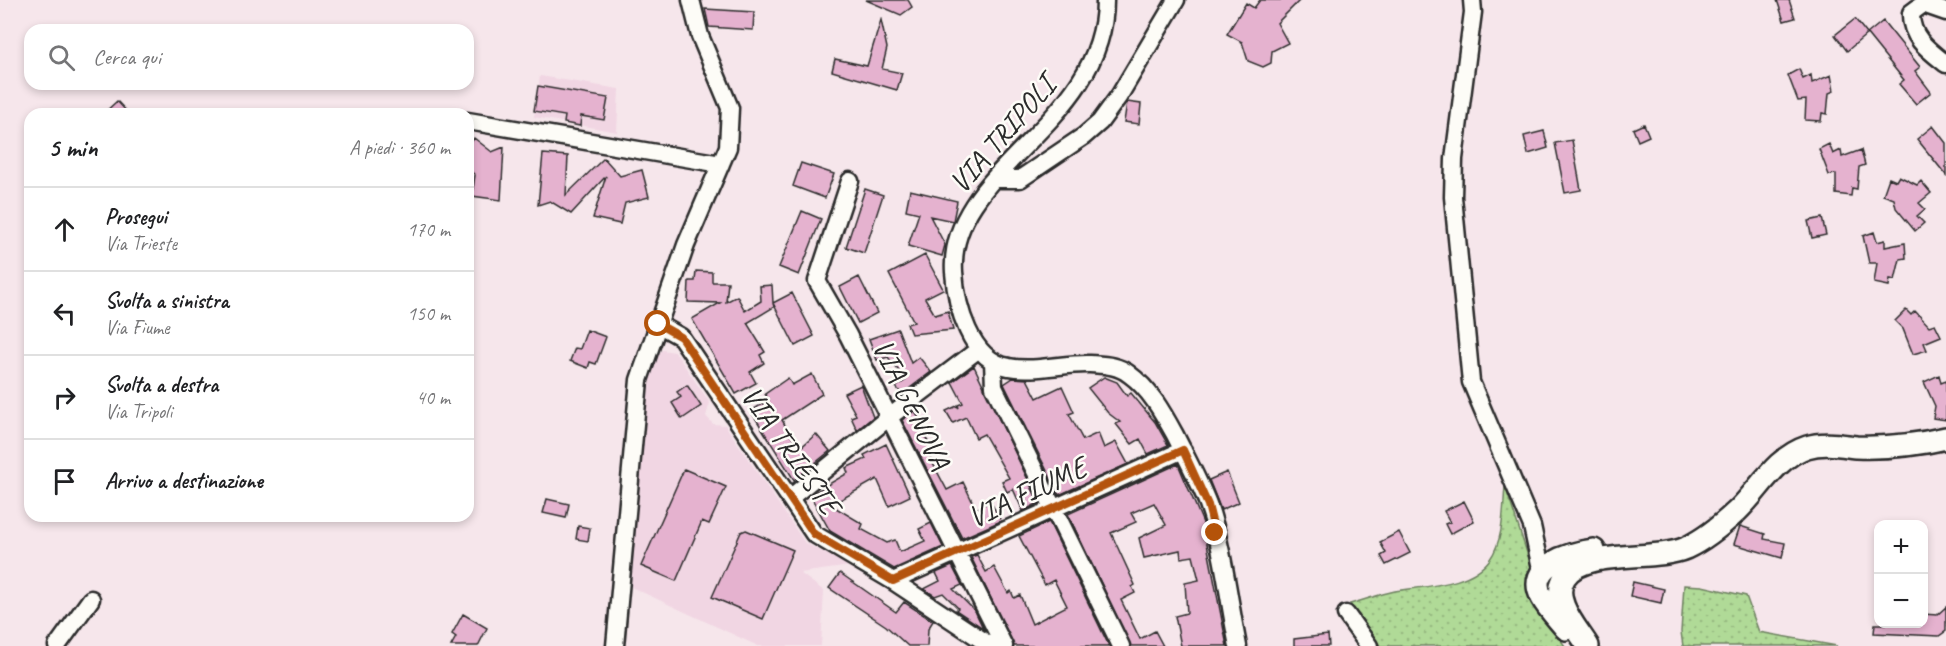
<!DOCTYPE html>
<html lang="it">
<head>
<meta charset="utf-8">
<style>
	:root { --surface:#fff; --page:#f2f2f2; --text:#202124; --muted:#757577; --line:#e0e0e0 }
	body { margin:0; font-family:Caveat,sans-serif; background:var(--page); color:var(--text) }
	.controls { position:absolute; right:18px; bottom:18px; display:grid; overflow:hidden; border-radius:12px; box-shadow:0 3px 9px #0003 }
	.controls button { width:54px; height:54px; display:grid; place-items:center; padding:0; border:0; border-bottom:2px solid var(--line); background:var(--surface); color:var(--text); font:30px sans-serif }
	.stop { position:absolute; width:18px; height:18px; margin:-14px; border:4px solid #b45309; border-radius:50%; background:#fff }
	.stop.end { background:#b45309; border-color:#fff; box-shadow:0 2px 6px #0008 }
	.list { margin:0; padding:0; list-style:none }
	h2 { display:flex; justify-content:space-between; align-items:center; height:78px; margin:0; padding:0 24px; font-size:26px }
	h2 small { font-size:20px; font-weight:400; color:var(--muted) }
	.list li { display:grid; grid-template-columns:39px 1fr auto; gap:18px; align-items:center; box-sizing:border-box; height:84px; padding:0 24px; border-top:2px solid var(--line) }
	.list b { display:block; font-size:22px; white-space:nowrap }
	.list p { margin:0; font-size:20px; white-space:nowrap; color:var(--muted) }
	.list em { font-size:20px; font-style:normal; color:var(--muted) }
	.icon { flex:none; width:33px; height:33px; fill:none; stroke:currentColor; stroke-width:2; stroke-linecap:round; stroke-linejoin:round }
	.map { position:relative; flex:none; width:1946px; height:646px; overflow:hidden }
	.search { position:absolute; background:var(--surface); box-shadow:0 3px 9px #0003; left:24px; top:24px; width:450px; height:66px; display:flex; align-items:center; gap:15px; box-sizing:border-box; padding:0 21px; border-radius:18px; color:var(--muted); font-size:22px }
	.panel { position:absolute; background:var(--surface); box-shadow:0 3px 9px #0003; left:24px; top:108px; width:450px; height:414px; border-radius:18px }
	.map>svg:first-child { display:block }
</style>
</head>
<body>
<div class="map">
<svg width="1946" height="646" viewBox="0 0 1946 646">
	<defs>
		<pattern id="grass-dots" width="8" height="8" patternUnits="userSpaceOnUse" patternTransform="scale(1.5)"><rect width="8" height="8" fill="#b0da97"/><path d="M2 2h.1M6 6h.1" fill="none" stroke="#98bb82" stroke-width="1.8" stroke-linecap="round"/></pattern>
	</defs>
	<rect width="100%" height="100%" fill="#f6e6eb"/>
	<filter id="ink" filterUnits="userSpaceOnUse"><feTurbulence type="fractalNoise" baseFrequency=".0167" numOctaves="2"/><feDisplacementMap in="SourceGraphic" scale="12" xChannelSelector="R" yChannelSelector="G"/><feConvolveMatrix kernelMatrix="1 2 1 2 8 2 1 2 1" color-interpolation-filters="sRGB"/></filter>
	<g filter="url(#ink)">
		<!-- built -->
		<path fill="#f1d6e3" d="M540,76L619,89L617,132L534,117Z
			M662,350L675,352L710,403L706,416L713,424L725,425L805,543L850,566L800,573L824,591L821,646H758L627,585L640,453L653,359Z"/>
		<!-- grass -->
		<path fill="url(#grass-dots)" stroke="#6e8261" stroke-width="1.5" d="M1505,486L1532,568L1527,581L1528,595L1565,646H1380L1350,604C1365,600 1380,594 1395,591C1424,586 1471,586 1490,559C1504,539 1503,509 1505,486Z
			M1684,585L1702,586L1746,596L1759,632L1837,646H1683L1681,632Z"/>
		<!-- building -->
		<path fill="#e5b2cf" stroke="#2b2b2b" stroke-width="1.5" d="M866,0H908L912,7L901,15Z
			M1260,0H1300L1277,23L1288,43L1272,51L1271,63L1263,67L1248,61L1242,42L1227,34L1246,3L1254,8Z
			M1777,0H1789L1795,18L1784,21Z
			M705,9L754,12L753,30L709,27Z
			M1855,19L1867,34L1847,51L1835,35Z
			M881,20L887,48L882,69L902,73L897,90L832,71L835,59L867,66Z
			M1883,21L1920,67L1915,71L1931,92L1916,104L1899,84L1904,80L1867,34Z
			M1799,69L1803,79L1811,75L1812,83L1831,75L1834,91L1829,93L1827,114L1822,113L1821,121L1805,120L1806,100L1798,101L1788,75Z
			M538,86L608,98L604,120L581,116L580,126L564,123L565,116L534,111Z
			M117,101L129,114H103Z
			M1127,102L1141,104L1139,124L1124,122Z
			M1644,124L1649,136L1638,141L1633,129Z
			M1933,126L1946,143V175L1917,139Z
			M1544,131L1548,148L1528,154L1524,136Z
			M474,138L492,152L504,147L501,200L472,196L475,175L468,169V147Z
			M1572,140L1581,190L1565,193L1555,143Z
			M1829,144L1833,154L1841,150L1842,157L1861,150L1865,165L1859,167L1857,189L1852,188L1851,196L1836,194V174L1829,175L1819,149Z
			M543,154L568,156L566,195L604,158L620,176L642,170L649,197L625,203L620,224L593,218L606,176L571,214L550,201L538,205Z
			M801,163L834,174L825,198L793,186Z
			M1899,176L1917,185L1921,181L1931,193L1919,203L1925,209L1917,216L1924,223L1915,231L1896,208L1894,199L1883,195L1889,178L1896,181Z
			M865,189L883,195L864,253L846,247Z
			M910,190L957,201L953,221L930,216L945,245L942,256L908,246L919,213L906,210Z
			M802,211L821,219L799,275L779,267Z
			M1822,218L1826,235L1812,238L1808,221Z
			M1874,232L1877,242L1885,240V247L1905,243L1906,258L1900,259L1895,280L1890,279L1889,286L1874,283L1877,263H1869L1863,236Z
			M925,255L943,289L925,298L935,315L948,311L953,330L911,334L907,324L914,322L889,274Z
			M696,271L712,272V282H728L726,302L737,296L745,311L761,301L760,286L772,285L773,303L792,293L814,336L795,346L773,303L774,307L747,323L765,352L760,355L764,363L750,372L756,383L736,394L692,319L720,303L688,302L689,281H695Z
			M859,277L877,313L858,323L840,287Z
			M1906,310L1911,315L1915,311L1929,326L1935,324L1941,336L1924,343L1927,350L1913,354L1903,329L1895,321Z
			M898,329L911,363L919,357L931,372L902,394L896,387L906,380L888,357L877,360L869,339Z
			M587,330L606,337L596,364L590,362L588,368L570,361L575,348L580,349Z
			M974,366L1039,503L1023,511L1013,489L1007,492L1002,481L1009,478L984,434L976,438L966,417L953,423L946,411L957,406L959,408L958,405L963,403L952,382Z
			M812,374L822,394L782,420L799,449L816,434L830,451L794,480L751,411L769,400L765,394L788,378L792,385Z
			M1939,375L1941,383L1946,381V420L1933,418L1935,406L1924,382Z
			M1104,377L1117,382L1127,396L1131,393L1155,422L1168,445L1148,454L1140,439L1132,444L1116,424L1120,422L1108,413L1088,388Z
			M1013,378L1027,379L1037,398L1062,386L1074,412L1069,414L1083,440L1098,433L1104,448L1116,442L1128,464L1059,495L1004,384Z
			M687,385L701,406L682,419L672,403L681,397L677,392Z
			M861,385L873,417L857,430L851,417L856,415L844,393Z
			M915,411L928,435L925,437L936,455L930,458L947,490L963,482L976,509L990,501L1001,521L962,538L902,420Z
			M886,444L910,496L889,506L877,479L831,505L863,524L861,529L887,543L895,540L900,552L925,541L919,529L931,523L943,547L894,569L830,531L810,495L848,473L846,468L866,459L864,455Z
			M1178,464L1203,523L1227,646H1181L1175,616L1187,613L1185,583L1199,580L1193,556L1181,558L1180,550L1144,558L1139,538L1166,525L1154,503L1131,513L1136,522L1111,533L1135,585L1132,587L1135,593L1121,600L1140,639L1155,631L1163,646H1131L1068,514Z
			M684,469L726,487L709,524L702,521L676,581L641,566Z
			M1227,472L1239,502L1221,510L1209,480Z
			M547,499L569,504L566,518L543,513Z
			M1464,501L1474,521L1450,534L1445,524L1450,522L1444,511Z
			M1049,522L1109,646H1014L971,557L977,555L986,572L994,567L1008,593L1011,591L1014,598L1020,595L1032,624L1067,606L1054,580L1045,585L1019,536Z
			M578,526L590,528L588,541L576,539Z
			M1740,526L1765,534L1764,539L1785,543L1782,558L1734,544Z
			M746,530L793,550L763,619L712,597L741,532Z
			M1399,532L1410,553L1386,565L1381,556L1386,553L1380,542Z
			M952,566L962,585L953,589L975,611L983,628L956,610L958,608L943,593L935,596L924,589L940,581L936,573Z
			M840,573L896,612L904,602L933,621L928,629L927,646H908L886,626L829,588Z
			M1633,582L1664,589L1661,603L1630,596Z
			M1946,607V631L1939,636L1874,633L1875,624H1923V614L1937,615Z
			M463,614L487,628L478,646H451L456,637L452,634Z
			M1328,635L1329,646H1294V639Z"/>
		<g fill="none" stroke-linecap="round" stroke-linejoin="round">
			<defs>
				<path id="minor" d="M1105,0C1106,124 947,168 954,272C956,305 970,361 1009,367C1035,372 1064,363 1090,364C1104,365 1118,365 1129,374C1150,389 1163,413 1175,435C1186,457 1199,481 1208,504C1223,546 1229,602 1238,646
					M1472,0L1473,12L1454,159L1453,197L1471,382L1532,526L1542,573
					M1946,12L1923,4L1911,13C1910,37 1928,50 1946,64
					M468,121L721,164
					M994,179H1020L1084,136L1100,122L1119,96L1176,0
					M850,181L817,281L848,335L1004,646
					M658,324L681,337L814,534L893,581L991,646
					M993,361L994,387L1121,646
					M790,498L888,418L979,349
					M893,581L1183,450
					M1346,614L1369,646
					M57,646L91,599
					M615,646L639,380L686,245L728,147L730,108L700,36L691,0"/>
				<path id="major" d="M1566,629C1558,619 1548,609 1542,598C1524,565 1571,553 1594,550
					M1588,646C1577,628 1550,599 1565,577C1584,548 1654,562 1686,548C1705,539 1722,525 1737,511C1759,490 1776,457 1807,447C1823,442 1839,445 1856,447C1886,448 1916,445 1946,438"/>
			</defs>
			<!-- minor casing -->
			<use href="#minor" stroke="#2b2b2b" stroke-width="21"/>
			<!-- major casing -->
			<use href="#major" stroke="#2b2b2b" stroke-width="26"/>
			<!-- minor -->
			<use href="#minor" stroke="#fdfcf7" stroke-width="16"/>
			<!-- major -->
			<use href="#major" stroke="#fdfcf7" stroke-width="21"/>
		</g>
	</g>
	<g fill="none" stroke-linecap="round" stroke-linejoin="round" filter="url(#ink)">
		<!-- route -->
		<path stroke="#b45309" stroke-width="8" d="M658,324L681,337L814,534L893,581L1183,450L1208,505L1215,533"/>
	</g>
	<g text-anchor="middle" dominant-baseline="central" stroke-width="5" stroke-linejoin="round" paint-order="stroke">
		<!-- street labels -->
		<g font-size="30" fill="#2b2b2b" stroke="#fdfcf7">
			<text transform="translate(1002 134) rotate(-49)">VIA TRIPOLI</text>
			<text transform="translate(912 404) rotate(64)">VIA GENOVA</text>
			<text transform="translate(791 450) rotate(55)">VIA TRIESTE</text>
			<text transform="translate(1027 492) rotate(-25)">VIA FIUME</text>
		</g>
	</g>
</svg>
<div class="controls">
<button>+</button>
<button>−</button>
</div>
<div class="stop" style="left:658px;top:324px"></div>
<div class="stop end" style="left:1215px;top:533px"></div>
<div class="search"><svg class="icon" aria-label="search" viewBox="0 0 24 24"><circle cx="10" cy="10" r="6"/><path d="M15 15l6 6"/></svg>Cerca qui</div>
<section class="panel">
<h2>5 min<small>A piedi · 360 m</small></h2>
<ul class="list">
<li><svg class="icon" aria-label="ahead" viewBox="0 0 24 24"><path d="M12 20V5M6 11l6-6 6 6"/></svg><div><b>Prosegui</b><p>Via Trieste</p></div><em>170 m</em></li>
<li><svg class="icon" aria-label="left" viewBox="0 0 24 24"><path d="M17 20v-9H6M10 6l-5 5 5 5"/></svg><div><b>Svolta a sinistra</b><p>Via Fiume</p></div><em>150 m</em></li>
<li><svg class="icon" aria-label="right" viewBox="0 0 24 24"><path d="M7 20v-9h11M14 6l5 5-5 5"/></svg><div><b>Svolta a destra</b><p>Via Tripoli</p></div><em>40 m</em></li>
<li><svg class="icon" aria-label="arrive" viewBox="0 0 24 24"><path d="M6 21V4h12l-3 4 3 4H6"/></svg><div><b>Arrivo a destinazione</b></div></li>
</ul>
</section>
</div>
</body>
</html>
